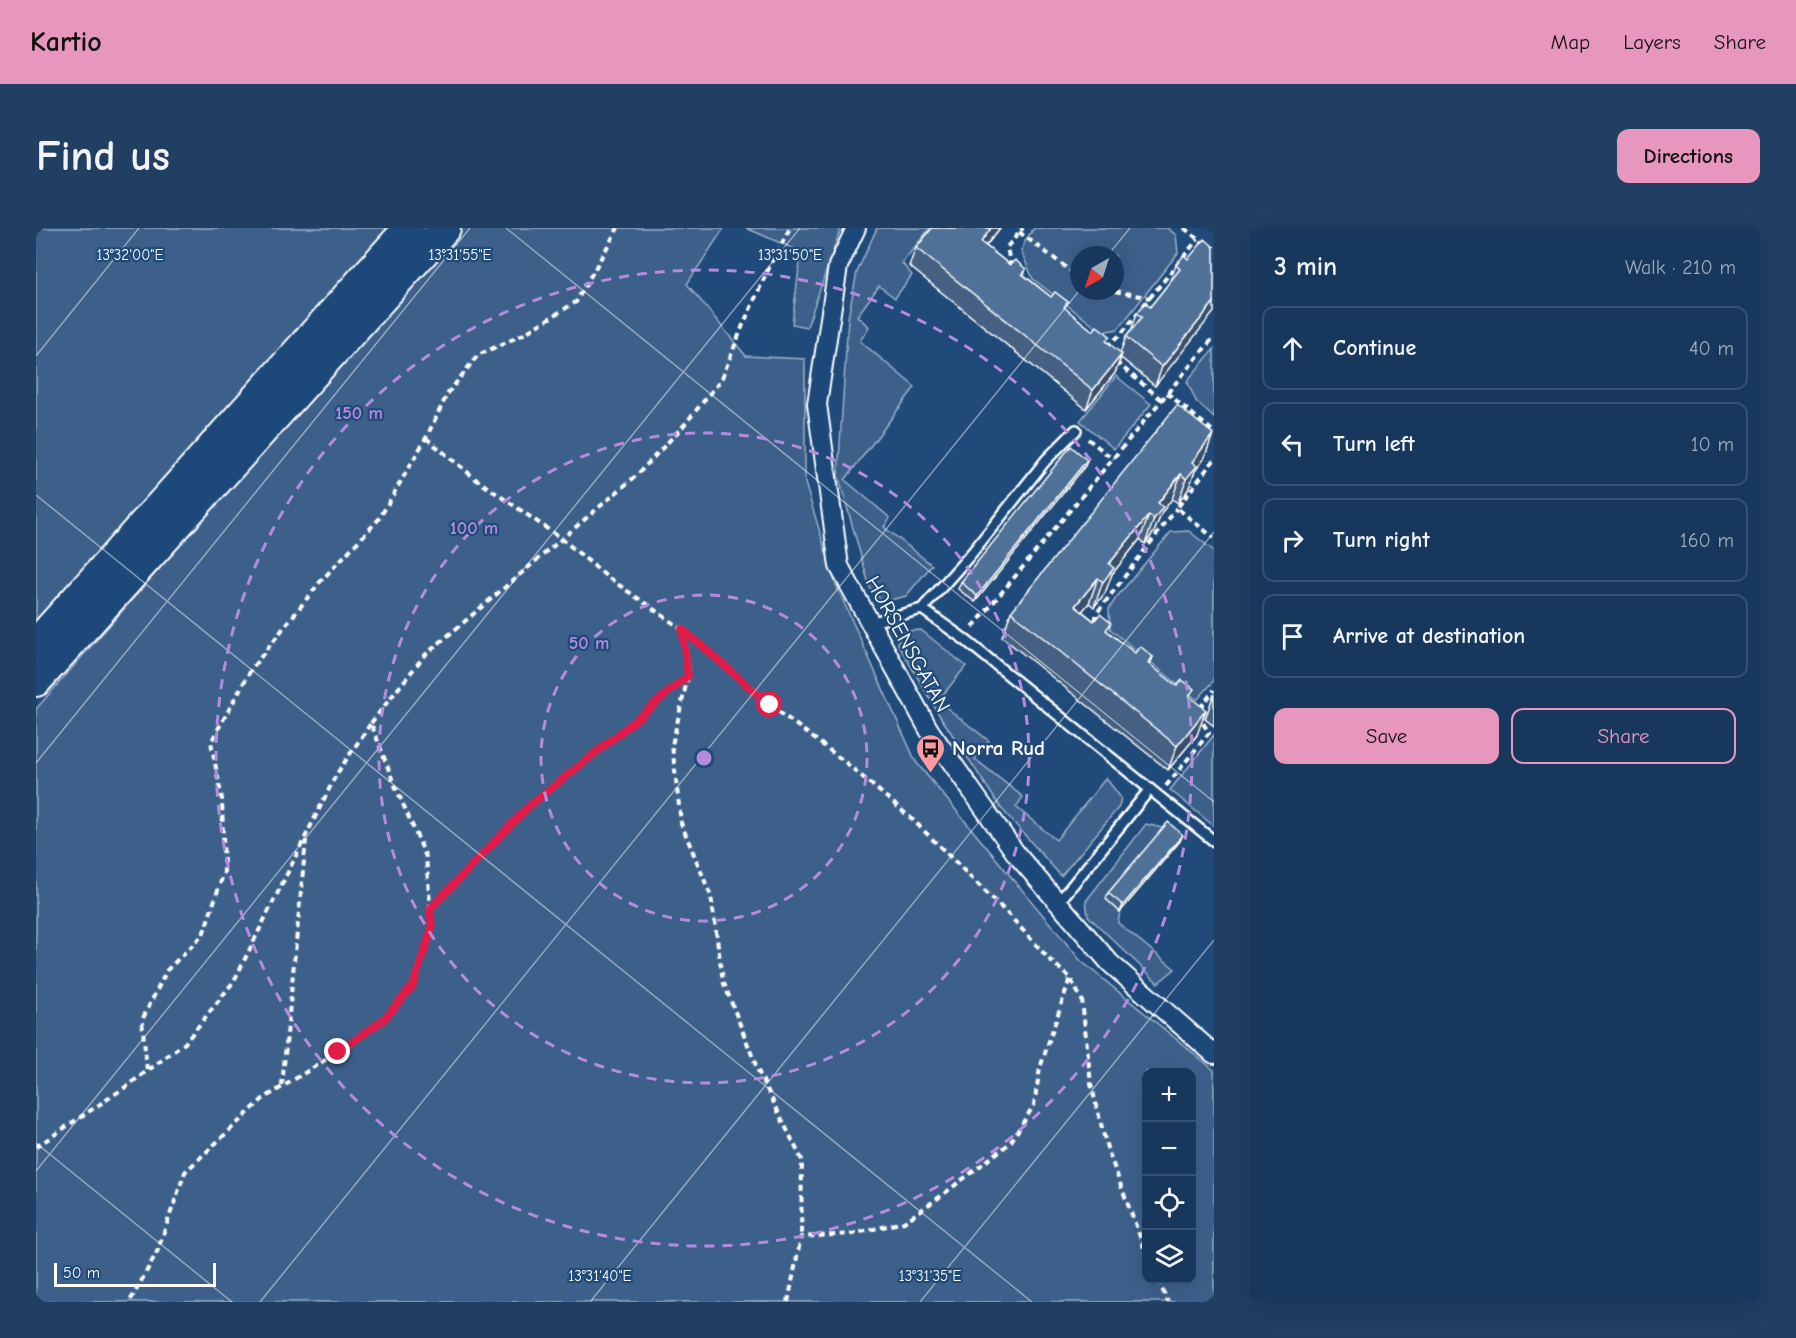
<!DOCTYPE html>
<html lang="en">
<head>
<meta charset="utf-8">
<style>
	:root { --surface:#17385c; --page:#203f62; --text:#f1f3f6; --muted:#9eacbb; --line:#365272; --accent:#e797bd }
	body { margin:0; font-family:"Comic Neue",sans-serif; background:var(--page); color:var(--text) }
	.controls { position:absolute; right:18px; bottom:18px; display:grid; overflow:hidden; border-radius:12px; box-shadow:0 6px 24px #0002 }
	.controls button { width:54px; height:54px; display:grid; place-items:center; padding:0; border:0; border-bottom:2px solid var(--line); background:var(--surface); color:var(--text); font:30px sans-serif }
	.compass { position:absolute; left:1034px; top:18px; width:54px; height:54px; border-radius:50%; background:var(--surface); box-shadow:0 6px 24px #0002; rotate:219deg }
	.scale { position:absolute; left:18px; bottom:15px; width:162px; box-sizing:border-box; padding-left:6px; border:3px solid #fff; border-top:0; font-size:16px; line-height:21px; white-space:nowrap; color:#fff; -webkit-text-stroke:4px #1f4a7a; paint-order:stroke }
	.stop { position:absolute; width:18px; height:18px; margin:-14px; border:4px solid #e11d48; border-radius:50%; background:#fff }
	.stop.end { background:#e11d48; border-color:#fff; box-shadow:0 2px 6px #0008 }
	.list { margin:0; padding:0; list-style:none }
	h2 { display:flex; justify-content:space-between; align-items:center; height:78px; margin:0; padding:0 24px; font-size:26px }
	h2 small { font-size:20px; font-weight:400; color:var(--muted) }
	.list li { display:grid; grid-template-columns:39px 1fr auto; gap:18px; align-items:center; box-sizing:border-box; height:84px; margin:0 12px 12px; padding:0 12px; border:2px solid var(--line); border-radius:12px }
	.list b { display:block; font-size:22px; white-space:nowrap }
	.list em { font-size:20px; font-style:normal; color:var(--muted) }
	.actions { display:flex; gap:12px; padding:18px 24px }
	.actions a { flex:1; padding:14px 0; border:2px solid var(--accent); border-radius:12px; text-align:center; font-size:21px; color:var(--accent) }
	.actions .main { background:var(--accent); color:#111 }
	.icon { flex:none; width:33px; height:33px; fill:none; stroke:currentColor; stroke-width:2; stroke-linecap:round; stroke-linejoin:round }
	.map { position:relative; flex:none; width:1178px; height:1074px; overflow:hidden; border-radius:12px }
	header { display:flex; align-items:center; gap:36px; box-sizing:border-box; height:84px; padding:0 30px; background:var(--accent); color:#111 }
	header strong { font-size:28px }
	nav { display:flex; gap:33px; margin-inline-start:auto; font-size:21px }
	.intro { display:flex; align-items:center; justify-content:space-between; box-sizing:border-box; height:144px; padding:0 36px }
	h1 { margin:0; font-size:42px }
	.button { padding:15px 27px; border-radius:12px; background:var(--accent); color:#111; font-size:21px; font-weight:700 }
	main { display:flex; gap:36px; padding:0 36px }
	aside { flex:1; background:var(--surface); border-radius:12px; box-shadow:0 6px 24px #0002 }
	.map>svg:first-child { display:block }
</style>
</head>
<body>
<header>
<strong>Kartio</strong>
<nav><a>Map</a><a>Layers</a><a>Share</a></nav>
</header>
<div class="intro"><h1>Find us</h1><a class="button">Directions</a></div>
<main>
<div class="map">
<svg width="1178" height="1074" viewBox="0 0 1178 1074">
	<rect width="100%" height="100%" fill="#1f4a7a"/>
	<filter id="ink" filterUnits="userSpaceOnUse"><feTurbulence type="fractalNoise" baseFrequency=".0167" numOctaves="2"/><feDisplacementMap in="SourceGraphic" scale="12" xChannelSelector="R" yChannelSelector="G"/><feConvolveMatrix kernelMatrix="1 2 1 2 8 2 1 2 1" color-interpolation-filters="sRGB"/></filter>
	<g filter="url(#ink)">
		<!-- green -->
		<path fill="#3c618b" stroke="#9eb0c5" stroke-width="1.5" fill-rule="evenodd" d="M0,0H353L0,397Z
			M423,0H688L651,56L710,128L769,131V255L800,357L880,534L1045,733L1178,842V1074H0V481ZM1110,844H1156V1052H1110Z
			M710,0H805L771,99L756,96L765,24Z
			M841,0H894L866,35L876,47L859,70L843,58L821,88L833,99L824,113L879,159L809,252L854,290L848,299L896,337L870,368L847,374L834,360L802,247L812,90L821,44Z
			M998,0H1131L1140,7L1142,25L1082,101L1066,104L997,51L985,23L990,11ZM1043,27H1079V63H1043Z
			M1178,121V190L1160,173L1151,153Z
			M1080,148L1115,176L1078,221L1044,193Z
			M1153,303L1178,323V453L1161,472L1074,401L1073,381L1080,370L1135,304Z
			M885,402L930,438L902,473L953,513L939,531L987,569L980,579L1020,612L1070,550L1085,570L1083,579L1025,648L965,580L902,485L862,416L865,403Z
			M1178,507V598L1134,562Z
			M1110,596L1130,601L1070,671L1084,684L1082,695L1139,741L1122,755L1052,688L1050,673Z"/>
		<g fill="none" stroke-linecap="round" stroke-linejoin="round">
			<defs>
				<path id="lane" d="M886,381L935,326L1010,232L1040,202
					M833,395L886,381L928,411L1178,613
					M1022,675L1114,561"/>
				<path id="street" d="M820,0L802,38L781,176L803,338L893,502L981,627L1074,735L1178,826"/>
				<path id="primary" d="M0,416L373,0
					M0,453L409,0"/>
			</defs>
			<!-- lane casing -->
			<use href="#lane" stroke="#fff" stroke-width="14"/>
			<!-- street casing -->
			<use href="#street" stroke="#fff" stroke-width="22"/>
			<!-- primary casing -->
			<use href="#primary" stroke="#fff" stroke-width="34"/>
			<!-- path -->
			<path stroke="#fff" stroke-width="4" stroke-dasharray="6 4.5" stroke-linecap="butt" d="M1148,0L1178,24
				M983,4L1043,49
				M977,38L974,35L971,19L987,0
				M1079,63L1114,70
				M1107,78L1162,11
				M1070,115L1074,116L1085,106L1103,84
				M1080,134L1126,172
				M1131,165L1178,204
				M390,210L441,252L526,311L570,348L646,401L653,444L636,517L645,595L675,668L687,753L723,845L766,932L765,1009
				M1052,211L1077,231
				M1178,232L1141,280L1178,310
				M1060,393V386L1141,280
				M937,399L1178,109
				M647,401L734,477L809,534L876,591L973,687L1014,732L1034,750
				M1164,480L1178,462
				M335,495L388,428L601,247L649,196L685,152L707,97L731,44L754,0
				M1130,558L1173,505L1164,490
				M395,680L493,578L573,514L652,448
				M111,842L106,792L131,742L167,707L188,644L186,571L175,514L216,440L284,354L343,291L390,210L412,165L442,127L486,107L540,74L582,0
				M246,858L270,612
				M0,919L91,858L149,815L198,753L300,547L335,495L357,553L390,629L396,700L377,758L347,792L302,824L227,871L149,944L121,1024L96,1070L91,1074
				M1122,1052L1132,1074
				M752,1074L765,1009L816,1006L868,994L905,968L974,915L998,877L1004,840L1034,750L1046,772L1055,856L1071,920L1110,1025"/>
			<!-- lane -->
			<use href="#lane" stroke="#1f4a7a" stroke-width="9"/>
			<!-- street -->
			<use href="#street" stroke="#1f4a7a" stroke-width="18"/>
			<!-- primary -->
			<use href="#primary" stroke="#1f4a7a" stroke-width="30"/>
		</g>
		<!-- wall -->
		<path fill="#456182" stroke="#fff" stroke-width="1.5" d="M896,0H964L950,18L974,37L990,41L988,47L1084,125L1090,109L1095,103L1101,85L1114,79L1133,55L1140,37L1178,19L1119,158L1085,130L1079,145L1050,181L873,38L880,20Z
			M1177,206L1168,231L1159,243L1152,262L1142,275L1136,271L1126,284L1118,304L1109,316L1104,311L1076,346L1069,365L1058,379L1053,375L1046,383L1099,425L1117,429L1114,437L1155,470L1161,507L1132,542L966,409L975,384Z
			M1051,232L1049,238L939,374L922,361L925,354Z
			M1178,466V498L1169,491Z
			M1144,613L1084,684L1070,671L1072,665Z"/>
		<!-- shaded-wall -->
		<path fill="#384f6a" stroke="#fff" stroke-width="1.5" d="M955,0H964L938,32L945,14Z
			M1178,74V84L1119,158L1126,139Z
			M1086,126L1079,145L1050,181L1057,162Z
			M1177,206L1168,231L1159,243L1152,262L1142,275L1156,234Z
			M1051,232L1049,238L939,374L941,368Z
			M1145,246L1136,271L1126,284L1118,304L1109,316L1118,291L1122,275Z
			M1113,287L1104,311L1076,346L1069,365L1058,379L1073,336Z
			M1062,350L1053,375L1030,403L1039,378Z
			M1170,482L1161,507L1132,542L1141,518Z
			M1147,607L1144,613L1084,684L1087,677Z"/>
		<!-- building -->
		<path fill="#507197" stroke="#fff" stroke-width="1.5" d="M896,0H955L945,14L974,37L979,32L990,41L986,46L1001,58L1015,69L1019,64L1032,74L1028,79L1043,92L1057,103L1061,98L1074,108L1070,113L1086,126L1057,162L880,20Z
			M1169,11L1178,19V74L1126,139L1090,109L1106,89L1101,85L1109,75L1114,79L1144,41L1140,37L1148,27L1152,31Z
			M1141,177L1177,206L1156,234L1161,238L1150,251L1145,246L1122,275L1127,279L1118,291L1113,287L1073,336L1078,340L1067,354L1062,350L1039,378L1058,393L1064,386L1075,395L1070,402L1099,425L1104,418L1117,429L1112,435L1141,458L1146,452L1158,461L1153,468L1170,482L1141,518L975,384Z
			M1035,218L1051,232L941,368L925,354Z
			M1132,594L1147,607L1087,677L1072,665Z"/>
	</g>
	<g fill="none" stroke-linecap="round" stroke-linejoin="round" filter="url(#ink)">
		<!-- route -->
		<path stroke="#e11d48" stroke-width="8" d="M302,824L347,792L377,758L396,700L394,681L493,578L573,514L652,448L646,401L734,477"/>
	</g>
	<!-- ticks -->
	<path fill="none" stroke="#fff" stroke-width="1.5" stroke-opacity="0.45" d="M470,0L1178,574M1072,27L1094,0M0,128L103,0M0,267L996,1074M0,535L434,0M0,915L196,1074M0,943L764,0M224,1074L1043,63M554,1074L1178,304M884,1074L1178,712"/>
	<!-- distance rings -->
	<g fill="none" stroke="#b68bdc" stroke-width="3" stroke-dasharray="10 8">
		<circle cx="668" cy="530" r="163"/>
		<circle cx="668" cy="530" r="325"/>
		<circle cx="668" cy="530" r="488"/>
	</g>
	<!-- icons -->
	<defs>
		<symbol id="bus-pin" viewBox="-11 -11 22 30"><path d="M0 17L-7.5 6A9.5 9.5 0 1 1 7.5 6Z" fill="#ff9aa2" stroke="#1f4a7a"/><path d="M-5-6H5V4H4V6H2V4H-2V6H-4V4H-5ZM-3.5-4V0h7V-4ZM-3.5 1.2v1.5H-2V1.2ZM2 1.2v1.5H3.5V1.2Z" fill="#111"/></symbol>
	</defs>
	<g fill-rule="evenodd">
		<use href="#bus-pin" x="878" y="504" width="33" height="45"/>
	</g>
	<g text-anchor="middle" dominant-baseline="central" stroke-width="4.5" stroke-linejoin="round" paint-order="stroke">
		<!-- street labels -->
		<g font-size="21" fill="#fff" stroke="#1f4a7a">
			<text transform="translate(872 416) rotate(61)">HORSENSGATAN</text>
		</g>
		<!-- poi labels -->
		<g font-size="21" font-weight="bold" fill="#fff" stroke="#1f4a7a" text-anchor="start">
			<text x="916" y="520">Norra Rud</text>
		</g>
	</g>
	<g font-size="15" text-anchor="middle" fill="#fff" stroke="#1f4a7a" stroke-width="4.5" stroke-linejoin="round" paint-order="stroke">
		<text x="94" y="32">13°32'00"E</text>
		<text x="424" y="32">13°31'55"E</text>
		<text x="754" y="32">13°31'50"E</text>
		<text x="564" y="1053">13°31'40"E</text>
		<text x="894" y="1053">13°31'35"E</text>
	</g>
	<circle cx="668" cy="530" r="9" fill="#b68bdc" stroke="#1f4a7a" stroke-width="3"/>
	<g font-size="18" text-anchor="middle" font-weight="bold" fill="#b68bdc" stroke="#1f4a7a" stroke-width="4.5" stroke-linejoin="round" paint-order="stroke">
		<text x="323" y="191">150 m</text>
		<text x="438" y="306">100 m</text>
		<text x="553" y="421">50 m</text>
	</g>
</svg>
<div class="controls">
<button>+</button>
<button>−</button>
<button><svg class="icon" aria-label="locate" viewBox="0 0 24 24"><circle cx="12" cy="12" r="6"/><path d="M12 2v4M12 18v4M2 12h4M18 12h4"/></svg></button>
<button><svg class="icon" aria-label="layers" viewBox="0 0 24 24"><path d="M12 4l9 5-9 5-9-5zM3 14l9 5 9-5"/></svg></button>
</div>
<svg class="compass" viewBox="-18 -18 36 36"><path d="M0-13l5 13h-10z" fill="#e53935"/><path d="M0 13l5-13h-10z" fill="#9eacbb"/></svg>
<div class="scale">50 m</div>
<div class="stop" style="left:734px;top:477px"></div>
<div class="stop end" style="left:302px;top:824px"></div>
</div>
<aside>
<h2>3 min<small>Walk · 210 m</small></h2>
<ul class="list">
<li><svg class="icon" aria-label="ahead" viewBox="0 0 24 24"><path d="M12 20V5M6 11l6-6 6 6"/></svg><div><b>Continue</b></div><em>40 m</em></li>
<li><svg class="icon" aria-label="left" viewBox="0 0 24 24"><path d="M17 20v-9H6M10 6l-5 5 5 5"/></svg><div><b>Turn left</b></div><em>10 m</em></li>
<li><svg class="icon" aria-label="right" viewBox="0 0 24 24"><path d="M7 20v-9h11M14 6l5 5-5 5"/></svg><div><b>Turn right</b></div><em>160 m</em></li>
<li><svg class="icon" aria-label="arrive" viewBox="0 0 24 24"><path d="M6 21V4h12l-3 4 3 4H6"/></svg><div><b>Arrive at destination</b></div></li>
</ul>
<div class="actions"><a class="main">Save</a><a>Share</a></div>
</aside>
</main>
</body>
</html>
